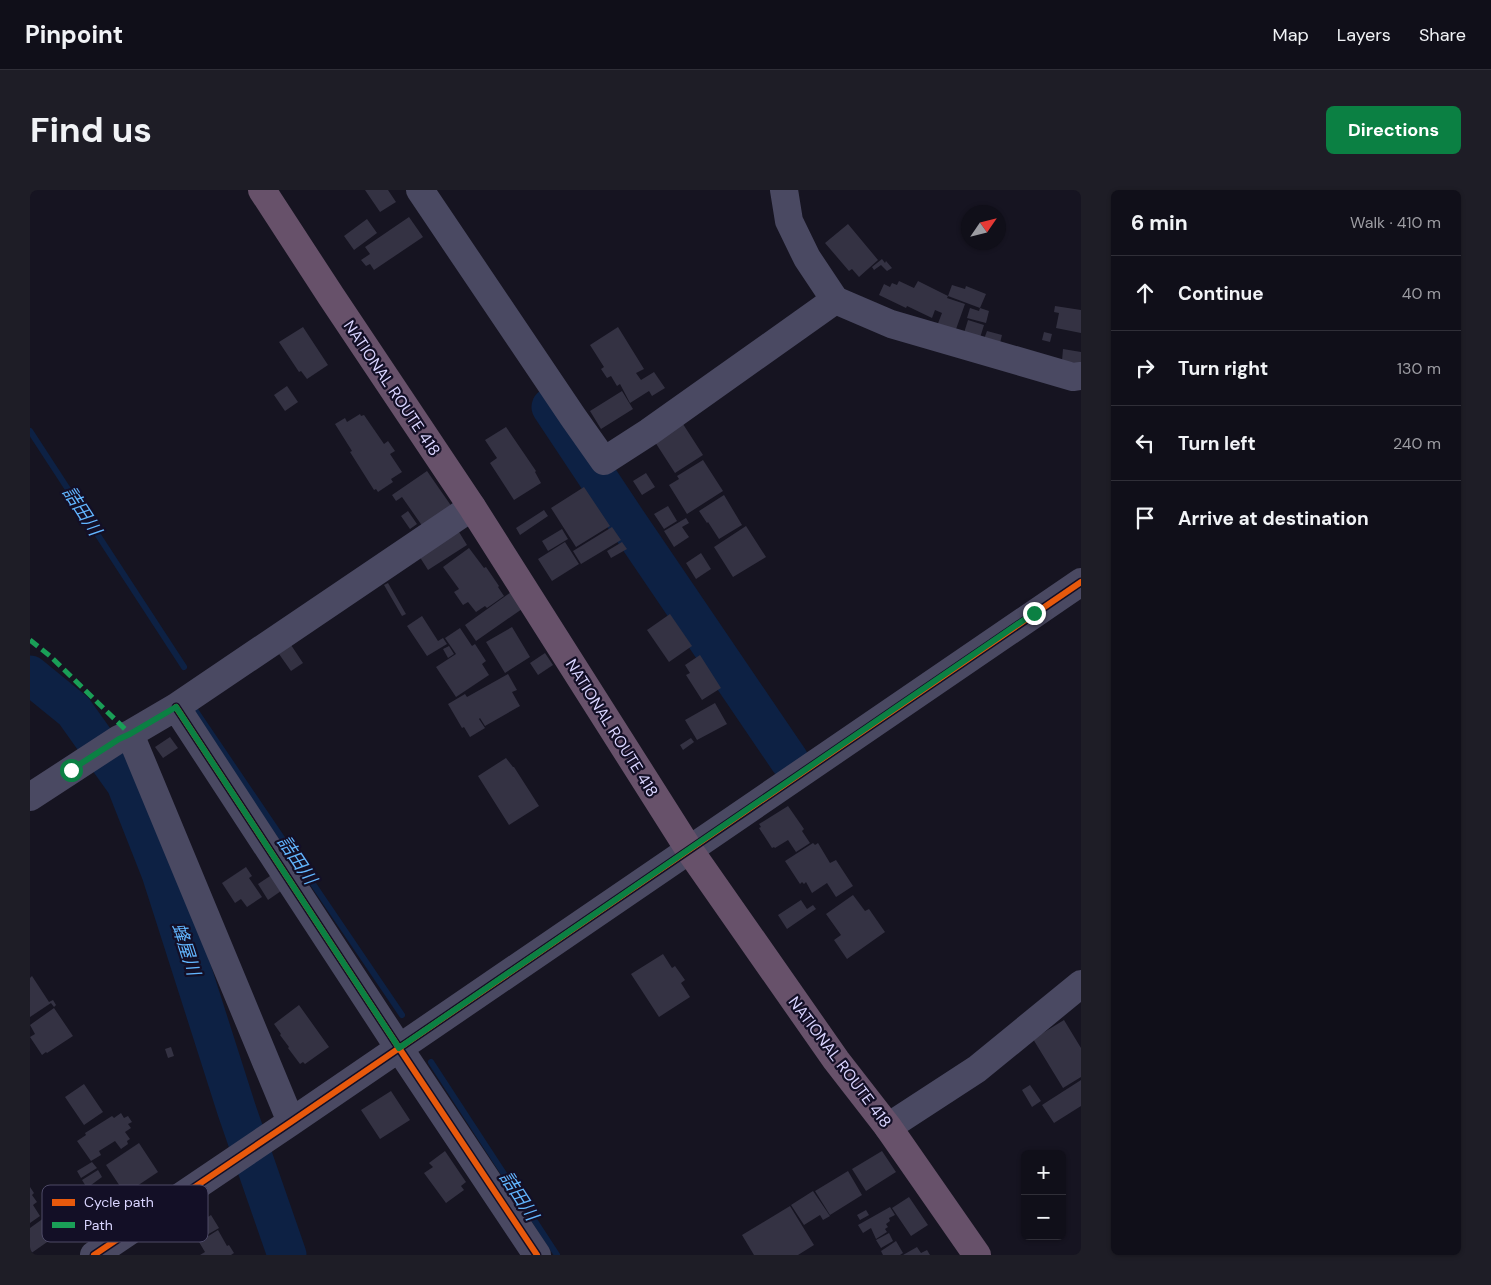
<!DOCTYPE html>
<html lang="en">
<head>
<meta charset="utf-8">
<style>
	:root { --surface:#100f19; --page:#1e1d26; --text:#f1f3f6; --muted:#9c9ca2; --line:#302f38; --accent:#0b8043 }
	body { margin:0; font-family:"DM Sans","Noto Sans JP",sans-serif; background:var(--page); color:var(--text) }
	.controls { position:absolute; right:15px; bottom:15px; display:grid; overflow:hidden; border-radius:8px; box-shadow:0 1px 4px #0004 }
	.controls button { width:45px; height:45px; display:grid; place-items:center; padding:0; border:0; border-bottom:1px solid var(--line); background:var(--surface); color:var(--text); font:25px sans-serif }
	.compass { position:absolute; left:931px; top:15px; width:45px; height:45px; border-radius:50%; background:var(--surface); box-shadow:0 1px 4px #0004; rotate:55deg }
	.stop { position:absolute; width:15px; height:15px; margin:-11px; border:4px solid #0b8043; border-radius:50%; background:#fff }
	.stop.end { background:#0b8043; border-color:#fff; box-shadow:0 1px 5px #0008 }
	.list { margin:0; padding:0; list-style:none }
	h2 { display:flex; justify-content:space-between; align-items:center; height:65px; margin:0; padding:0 20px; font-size:21px }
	h2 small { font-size:16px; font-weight:400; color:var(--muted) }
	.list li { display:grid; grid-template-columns:32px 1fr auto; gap:15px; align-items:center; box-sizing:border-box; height:75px; padding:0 20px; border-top:1px solid var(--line) }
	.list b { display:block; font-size:19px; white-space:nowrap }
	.list em { font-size:16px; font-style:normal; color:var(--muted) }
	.icon { flex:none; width:28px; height:28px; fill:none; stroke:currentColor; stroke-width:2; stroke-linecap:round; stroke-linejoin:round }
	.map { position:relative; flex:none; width:1051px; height:1065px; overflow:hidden; border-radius:8px }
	header { display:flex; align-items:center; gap:30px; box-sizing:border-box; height:70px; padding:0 25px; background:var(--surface); border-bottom:1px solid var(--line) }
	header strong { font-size:24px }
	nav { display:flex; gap:28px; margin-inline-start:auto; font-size:18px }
	.intro { display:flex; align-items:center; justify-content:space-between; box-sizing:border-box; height:120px; padding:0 30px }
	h1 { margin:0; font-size:35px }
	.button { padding:12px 22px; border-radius:8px; background:var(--accent); color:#fff; font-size:18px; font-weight:700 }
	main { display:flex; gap:30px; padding:0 30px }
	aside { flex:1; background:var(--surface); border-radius:8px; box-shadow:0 1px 4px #0004 }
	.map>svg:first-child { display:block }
</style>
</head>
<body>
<header>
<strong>Pinpoint</strong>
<nav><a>Map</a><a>Layers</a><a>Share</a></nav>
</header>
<div class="intro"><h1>Find us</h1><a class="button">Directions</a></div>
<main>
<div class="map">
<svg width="1051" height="1065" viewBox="0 0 1051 1065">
	<rect width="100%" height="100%" fill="#161421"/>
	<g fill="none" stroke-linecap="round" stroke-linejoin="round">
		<!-- stream -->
		<path stroke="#0d2144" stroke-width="6" d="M0,241L154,477
			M161,514L372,825
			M401,872L527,1065"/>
		<!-- river -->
		<path stroke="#0d2144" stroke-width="39" d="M521,217L596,330L759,570
			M0,485L44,521L96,594L131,683L207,921L257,1065"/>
	</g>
	<!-- building -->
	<path fill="#343243" d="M335,0H358L366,12L350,22Z
		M379,27L393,47L344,80L340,74L336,76L331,70L340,64L335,57Z
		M337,29L347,43L324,60L314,46Z
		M818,34L848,70L829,87L822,79L819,81L795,53Z
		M852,69L855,73L856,71L862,78L857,81L851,75L844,80L842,77Z
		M869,91L884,98L888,91L918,106L917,108L935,114L925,142L907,136L912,123L905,120L902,128L877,116L876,118L849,105L854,94L860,97L862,93L867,95Z
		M922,95L935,99L936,96L956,104L950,118L918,106Z
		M1025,116L1051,120V143L1026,138L1029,123L1024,122Z
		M940,118L949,121L950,118L959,121L956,133L937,128Z
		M938,130L954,135L949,151L933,146Z
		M273,137L298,175L277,189L271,181L269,182L249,152Z
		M588,137L614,179L606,183L611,190L624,182L635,198L622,206L619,201L600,213L590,194L587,196L581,186L577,188L571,179L574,177L560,155Z
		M957,141L972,145L970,153L954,149Z
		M1014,142L1022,144L1020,152L1012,150Z
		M1033,159L1051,162V174L1032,171Z
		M257,196L268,212L255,221L244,205Z
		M592,201L603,219L571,239L560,221Z
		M330,224L331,226L334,225L354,254L358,251L365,261L360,264L372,282L361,289L363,292L348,302L346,299L344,300L320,262L322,261L305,234L315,228L317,232Z
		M653,234L673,265L645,283L625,252Z
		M476,237L506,281L505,282L511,293L484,310L460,273L467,268L455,250Z
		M673,270L693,301L657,324L639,295L649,289L647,286Z
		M397,281L422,317L393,337L372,307L366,311L362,305Z
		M616,283L625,297L612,305L603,291Z
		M554,297L580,336L546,357L521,318Z
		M694,305L712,335L689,349L678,332L677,333L669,321Z
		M638,316L647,331L634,339L624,324Z
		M514,320L518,326L490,345L486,338Z
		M378,321L387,334L380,339L371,326Z
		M656,328L659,333L652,337L659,347L644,357L634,341Z
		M716,336L736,367L703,387L684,357Z
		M582,337L591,350L551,374L543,361Z
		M532,339L538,349L518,361L512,351Z
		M429,342L437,355L398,380L386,361Z
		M535,352L549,374L522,391L508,369Z
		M592,352L597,359L581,368L577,361Z
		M439,358L454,378L456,377L469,396L468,397L474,406L457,418L455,416L446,422L438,412L433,415L424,402L429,399L413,377Z
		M671,363L681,379L666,389L656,373Z
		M358,393L376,424L372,426L354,395Z
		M481,402L492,419L446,451L435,435Z
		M640,424L662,456L639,472L617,440Z
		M392,426L408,451L413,448L417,454L397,466L377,436Z
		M482,437L500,467L475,483L456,452Z
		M430,438L442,456L445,454L456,471L452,474L459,485L426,507L406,477L426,464L415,448Z
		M261,455L273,473L261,481L249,464Z
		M419,456L424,464L418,468L413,459Z
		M515,463L523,475L508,485L500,473Z
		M670,465L691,498L672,510L656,485L660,483L655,475Z
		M478,484L487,500L482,502L490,516L455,536L450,528L449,529L455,538L440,547L434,537L432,538L418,514L435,504L437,507Z
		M685,513L697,534L667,550L655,530Z
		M140,547L148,558L133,568L125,557Z
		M661,548L664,552L653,560L650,555Z
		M476,568L483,577H484L509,616L479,635L448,586Z
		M758,616L774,639L772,641L780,653L766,662L758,650L745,658L744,657L742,658L729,638L731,637L729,634Z
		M783,653L785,655L788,653L800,673L806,670L823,696L806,707L797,693L782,703L776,692L774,694L772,692L770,694L755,671Z
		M216,677L222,686L219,688L232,707L217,717L211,709L205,713L192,693Z
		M243,684L254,699L238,710L228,694Z
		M823,705L835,721L839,719L855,742L817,769L804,750L811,745L796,724Z
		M771,710L777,719L783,715L786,719L757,739L748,725Z
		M633,764L642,778L645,776L655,790L651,793L660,807L629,827L601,784Z
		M2,786L19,812L23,810L26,815L24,817L21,813L0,827V788Z
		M269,815L299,857L275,874L273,872L270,874L258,858L259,857L250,845L251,844L244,834Z
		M24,818L43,846L17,863L16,862L12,865L0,847L5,844L0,835Z
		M1034,830L1051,858V887L1033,898L1003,849Z
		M141,857L144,866L138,868L135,859Z
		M1051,890V916L1024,933L1012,915Z
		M54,894L73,922L54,935L35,907Z
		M1000,895L1011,911L1002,917L992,900Z
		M361,901L380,930L350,949L331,920Z
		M91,923L94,928L98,926L102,932L98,934L101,938L95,942L100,949L97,951L98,954L91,959L85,951L69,961L71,965L61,971L47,951L56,945L55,943L82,926L84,928Z
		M109,953L128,982L95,1004L76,975Z
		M415,961L436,992L431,996L434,1000L416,1013L394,983L403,977L399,973Z
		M852,961L866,982L836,1001L822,979Z
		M62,972L67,978L51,988L47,981Z
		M68,980L72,987L57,998L52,990Z
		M818,981L832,1005L800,1025L785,1001Z
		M0,997L4,1003L2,1005L7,1012L3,1015L10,1026L0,1033Z
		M783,1001L800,1026L793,1030L790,1025L774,1035L761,1015Z
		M879,1007L898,1035L881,1046L862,1018Z
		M760,1016L784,1055L768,1065H724L712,1045Z
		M860,1017L865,1025L859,1028L860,1031L856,1034L858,1037L855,1039L857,1042L846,1049L841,1038L833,1043L828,1035Z
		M836,1020L839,1025L830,1030L827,1025Z
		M18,1025L30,1043L0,1064V1038Z
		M181,1025L189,1038L175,1046L168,1033Z
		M188,1040L197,1056L199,1055L204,1063L201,1065H170L175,1062L169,1052Z
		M859,1043L863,1051L851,1058L846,1050Z
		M866,1051L873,1063L870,1065H853L851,1061Z
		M887,1057L891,1063L897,1060L900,1065H873Z"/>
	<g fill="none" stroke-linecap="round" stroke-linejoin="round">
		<!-- minor -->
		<path stroke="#4a4962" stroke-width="28" d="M390,0L543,227L574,271L619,242L805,110
			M754,0L759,31L777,68L805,110L861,134L1043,187L1051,186
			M146,517L369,858L507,1065
			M100,544L261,932
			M0,607L89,549L100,544L146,517L442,317
			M858,937L947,879L1051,794
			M64,1065L261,932L1051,392"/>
		<!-- highway -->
		<path stroke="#67516a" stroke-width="28" d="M232,0L301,106L442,317L660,661L806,870L858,937L947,1065"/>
		<!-- quiet -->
		<path stroke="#1a9f57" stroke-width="5" stroke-dasharray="10 5" stroke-linecap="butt" d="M0,450L20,466L100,544"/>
		<defs>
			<path id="cycleway" d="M146,517L369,858L507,1065
				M64,1065L261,932L1051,392"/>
		</defs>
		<!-- cycleway casing -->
		<use href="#cycleway" stroke="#130f26" stroke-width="9"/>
		<!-- cycleway -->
		<use href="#cycleway" stroke="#e8590c" stroke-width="6"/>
	</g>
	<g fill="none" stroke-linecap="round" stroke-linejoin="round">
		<!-- route -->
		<path stroke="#0b8043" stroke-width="6" d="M41,580L89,549L100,544L146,517L369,858L1004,423"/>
	</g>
	<g text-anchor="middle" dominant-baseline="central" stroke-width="4.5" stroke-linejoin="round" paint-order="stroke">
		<!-- street labels -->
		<g font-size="16" fill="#d9d4ff" stroke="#130f26">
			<text transform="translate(362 198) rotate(56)">NATIONAL ROUTE 418</text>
			<text transform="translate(582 538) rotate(58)">NATIONAL ROUTE 418</text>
			<text transform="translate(810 872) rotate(53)">NATIONAL ROUTE 418</text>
		</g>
		<!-- water labels -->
		<g font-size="18" font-style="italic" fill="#62b6ff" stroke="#130f26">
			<text transform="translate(52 321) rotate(57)">詰田川</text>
			<text transform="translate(267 670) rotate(56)">詰田川</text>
			<text transform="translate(156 759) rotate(72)">蜂屋川</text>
			<text transform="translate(489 1006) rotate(57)">詰田川</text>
		</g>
	</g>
	<!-- legend -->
	<rect x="12" y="995" width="166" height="57" rx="8" fill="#130f26" stroke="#4e4a67" stroke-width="1"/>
	<rect x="22" y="1009" width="23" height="7" fill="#e8590c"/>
	<rect x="22" y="1032" width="23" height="6" fill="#1a9f57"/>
	<g font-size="14" fill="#d9d4ff">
		<text x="54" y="1017">Cycle path</text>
		<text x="54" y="1040">Path</text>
	</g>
</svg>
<div class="controls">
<button>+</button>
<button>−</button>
</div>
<svg class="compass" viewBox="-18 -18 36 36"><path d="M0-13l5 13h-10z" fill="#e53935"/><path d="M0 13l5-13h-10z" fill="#9c9ca2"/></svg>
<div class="stop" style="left:41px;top:580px"></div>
<div class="stop end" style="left:1004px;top:423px"></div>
</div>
<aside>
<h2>6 min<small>Walk · 410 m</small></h2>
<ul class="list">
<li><svg class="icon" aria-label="ahead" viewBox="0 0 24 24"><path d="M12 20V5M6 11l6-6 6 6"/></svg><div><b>Continue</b></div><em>40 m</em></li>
<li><svg class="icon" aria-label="right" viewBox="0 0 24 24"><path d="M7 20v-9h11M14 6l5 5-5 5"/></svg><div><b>Turn right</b></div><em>130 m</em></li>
<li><svg class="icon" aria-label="left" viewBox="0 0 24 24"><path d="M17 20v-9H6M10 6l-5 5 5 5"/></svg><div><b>Turn left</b></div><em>240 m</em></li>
<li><svg class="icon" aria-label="arrive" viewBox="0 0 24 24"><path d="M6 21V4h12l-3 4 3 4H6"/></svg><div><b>Arrive at destination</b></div></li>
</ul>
</aside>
</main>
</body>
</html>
